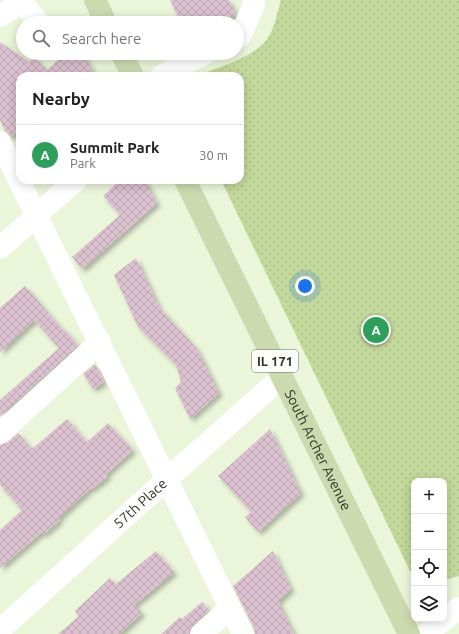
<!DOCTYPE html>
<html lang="en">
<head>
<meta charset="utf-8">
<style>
	:root { --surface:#fff; --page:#f2f2f2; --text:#202124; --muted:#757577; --line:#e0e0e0; --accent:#0b8043 }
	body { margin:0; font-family:Ubuntu,sans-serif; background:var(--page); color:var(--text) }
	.controls { position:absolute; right:12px; bottom:12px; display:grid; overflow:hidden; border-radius:8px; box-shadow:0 2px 10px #0003 }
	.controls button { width:36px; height:36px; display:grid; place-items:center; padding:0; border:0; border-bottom:1px solid var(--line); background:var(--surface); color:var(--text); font:20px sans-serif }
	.you { position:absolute; left:305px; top:286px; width:14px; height:14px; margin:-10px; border:3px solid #fff; border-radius:50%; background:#1a73e8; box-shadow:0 0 0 6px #1a73e833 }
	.badge { display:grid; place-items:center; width:26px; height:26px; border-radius:50%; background:var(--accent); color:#fff; font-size:13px; font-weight:700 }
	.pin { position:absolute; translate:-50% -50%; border:2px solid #fff; box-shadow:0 1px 4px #0006 }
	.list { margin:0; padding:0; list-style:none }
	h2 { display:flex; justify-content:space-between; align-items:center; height:52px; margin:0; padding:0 16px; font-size:17px }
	h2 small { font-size:13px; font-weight:400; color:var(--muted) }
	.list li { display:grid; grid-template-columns:26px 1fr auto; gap:12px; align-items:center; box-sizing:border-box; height:60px; padding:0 16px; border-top:1px solid var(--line) }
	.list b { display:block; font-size:15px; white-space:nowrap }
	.list p { margin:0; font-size:13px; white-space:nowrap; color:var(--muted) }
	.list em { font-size:13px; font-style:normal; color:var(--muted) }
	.icon { flex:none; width:22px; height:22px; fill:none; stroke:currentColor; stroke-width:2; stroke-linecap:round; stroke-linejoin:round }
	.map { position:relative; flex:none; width:459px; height:634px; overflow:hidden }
	.search { position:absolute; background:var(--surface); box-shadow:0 2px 10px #0003; left:16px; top:16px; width:228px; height:44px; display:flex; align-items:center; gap:10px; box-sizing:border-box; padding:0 14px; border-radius:22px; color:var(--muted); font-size:15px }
	.panel { position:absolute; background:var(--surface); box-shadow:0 2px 10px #0003; left:16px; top:72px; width:228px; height:112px; border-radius:12px }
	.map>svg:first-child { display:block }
</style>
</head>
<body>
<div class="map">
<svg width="459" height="634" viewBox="0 0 459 634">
	<defs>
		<pattern id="park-dots" width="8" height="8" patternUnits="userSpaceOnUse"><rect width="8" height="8" fill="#c3d89b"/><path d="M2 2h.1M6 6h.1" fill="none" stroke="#a8ba86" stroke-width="1.8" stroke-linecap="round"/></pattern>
		<pattern id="building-cross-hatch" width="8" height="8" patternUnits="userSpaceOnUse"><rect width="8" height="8" fill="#dcc1d0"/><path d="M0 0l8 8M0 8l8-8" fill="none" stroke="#bda6b3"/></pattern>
		<filter id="shadow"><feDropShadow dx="3.5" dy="3.5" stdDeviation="2" flood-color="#0004"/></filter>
	</defs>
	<rect width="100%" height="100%" fill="#ebf5da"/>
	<!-- park -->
	<path fill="url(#park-dots)" d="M281,0H459V576L444,580V481H414V573L410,571L221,180H240V76H197C218,67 248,59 264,43C274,32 277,14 281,0Z"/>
	<!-- building -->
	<path fill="url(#building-cross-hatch)" filter="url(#shadow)" d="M170,0H229L236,15L220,23H181Z
		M0,42L29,62L34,57L47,70L66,53H83L95,76H20V129L11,137L5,131L0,120Z
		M120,180H145L157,203L82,269L72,257L120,215L103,196Z
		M136,258L159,307L197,349L219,393L190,419L175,388L181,382L176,365L138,327L114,275Z
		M25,286L63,330L64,329L78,345L0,416V400L59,348L34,320L0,352V308Z
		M95,364L104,382L93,389L83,374Z
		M67,419L87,442L108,423L133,450L106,474L108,476L92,489L91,488L58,518L60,520L44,534L42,532L0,568V530L22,510L0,485V445L8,442L18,433L32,449Z
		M270,429L301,493L258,532L245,517L251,512L218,476Z
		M156,551L174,572L134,605L142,613L119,634H58L79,616L75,611L110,578L116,584Z
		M273,551L291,589L278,601L294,634H255L254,628L233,586Z
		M202,602L209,610L192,625L189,630V634H161L180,617L182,619Z"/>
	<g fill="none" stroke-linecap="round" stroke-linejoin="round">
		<!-- minor -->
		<g stroke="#fff" stroke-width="22">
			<path d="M20,0L31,13L38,23"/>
			<path d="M0,16L22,2"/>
			<path d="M237,37L240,36L254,5V0"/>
			<path d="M161,76L206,53"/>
			<path d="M0,142L243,634"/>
			<path d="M0,248L76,180"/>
			<path d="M0,433L100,342"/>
			<path id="s1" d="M0,630L166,480L282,377"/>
			<path d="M201,634L230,608"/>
			<path d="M426,634L459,608"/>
		</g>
		<!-- major -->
		<g stroke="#ccdab0" stroke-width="22">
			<path d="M95,0L106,23"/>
			<path d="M121,53L133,76"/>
			<path id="s2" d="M185,180L409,634"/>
		</g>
	</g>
	<g text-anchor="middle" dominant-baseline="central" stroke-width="3" stroke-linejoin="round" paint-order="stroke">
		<!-- shield labels -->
		<rect fill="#fcfef9" stroke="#6c6e66" stroke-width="1" x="252" y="350" width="46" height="22" rx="3"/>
		<g font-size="13" font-weight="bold" fill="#2e3127">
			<text x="275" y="361">IL 171</text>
		</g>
		<!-- street labels -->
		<g font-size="14" fill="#2e3127" stroke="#fcfef9">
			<text stroke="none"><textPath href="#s2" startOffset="301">South Archer Avenue</textPath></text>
			<text stroke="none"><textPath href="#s1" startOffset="189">57th Place</textPath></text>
		</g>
	</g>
</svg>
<div class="controls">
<button>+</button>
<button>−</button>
<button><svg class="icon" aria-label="locate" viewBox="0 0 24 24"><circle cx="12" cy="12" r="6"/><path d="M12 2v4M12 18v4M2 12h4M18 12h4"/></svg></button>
<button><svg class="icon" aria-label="layers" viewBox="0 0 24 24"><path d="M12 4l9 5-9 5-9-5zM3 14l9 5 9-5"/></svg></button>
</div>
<div class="you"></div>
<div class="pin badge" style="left:376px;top:330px;background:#2e9e5b">A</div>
<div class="search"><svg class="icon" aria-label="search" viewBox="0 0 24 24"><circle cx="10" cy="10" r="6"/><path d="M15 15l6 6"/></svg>Search here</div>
<section class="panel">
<h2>Nearby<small></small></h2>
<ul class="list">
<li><span class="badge" style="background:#2e9e5b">A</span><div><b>Summit Park</b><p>Park</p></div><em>30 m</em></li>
</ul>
</section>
</div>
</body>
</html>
